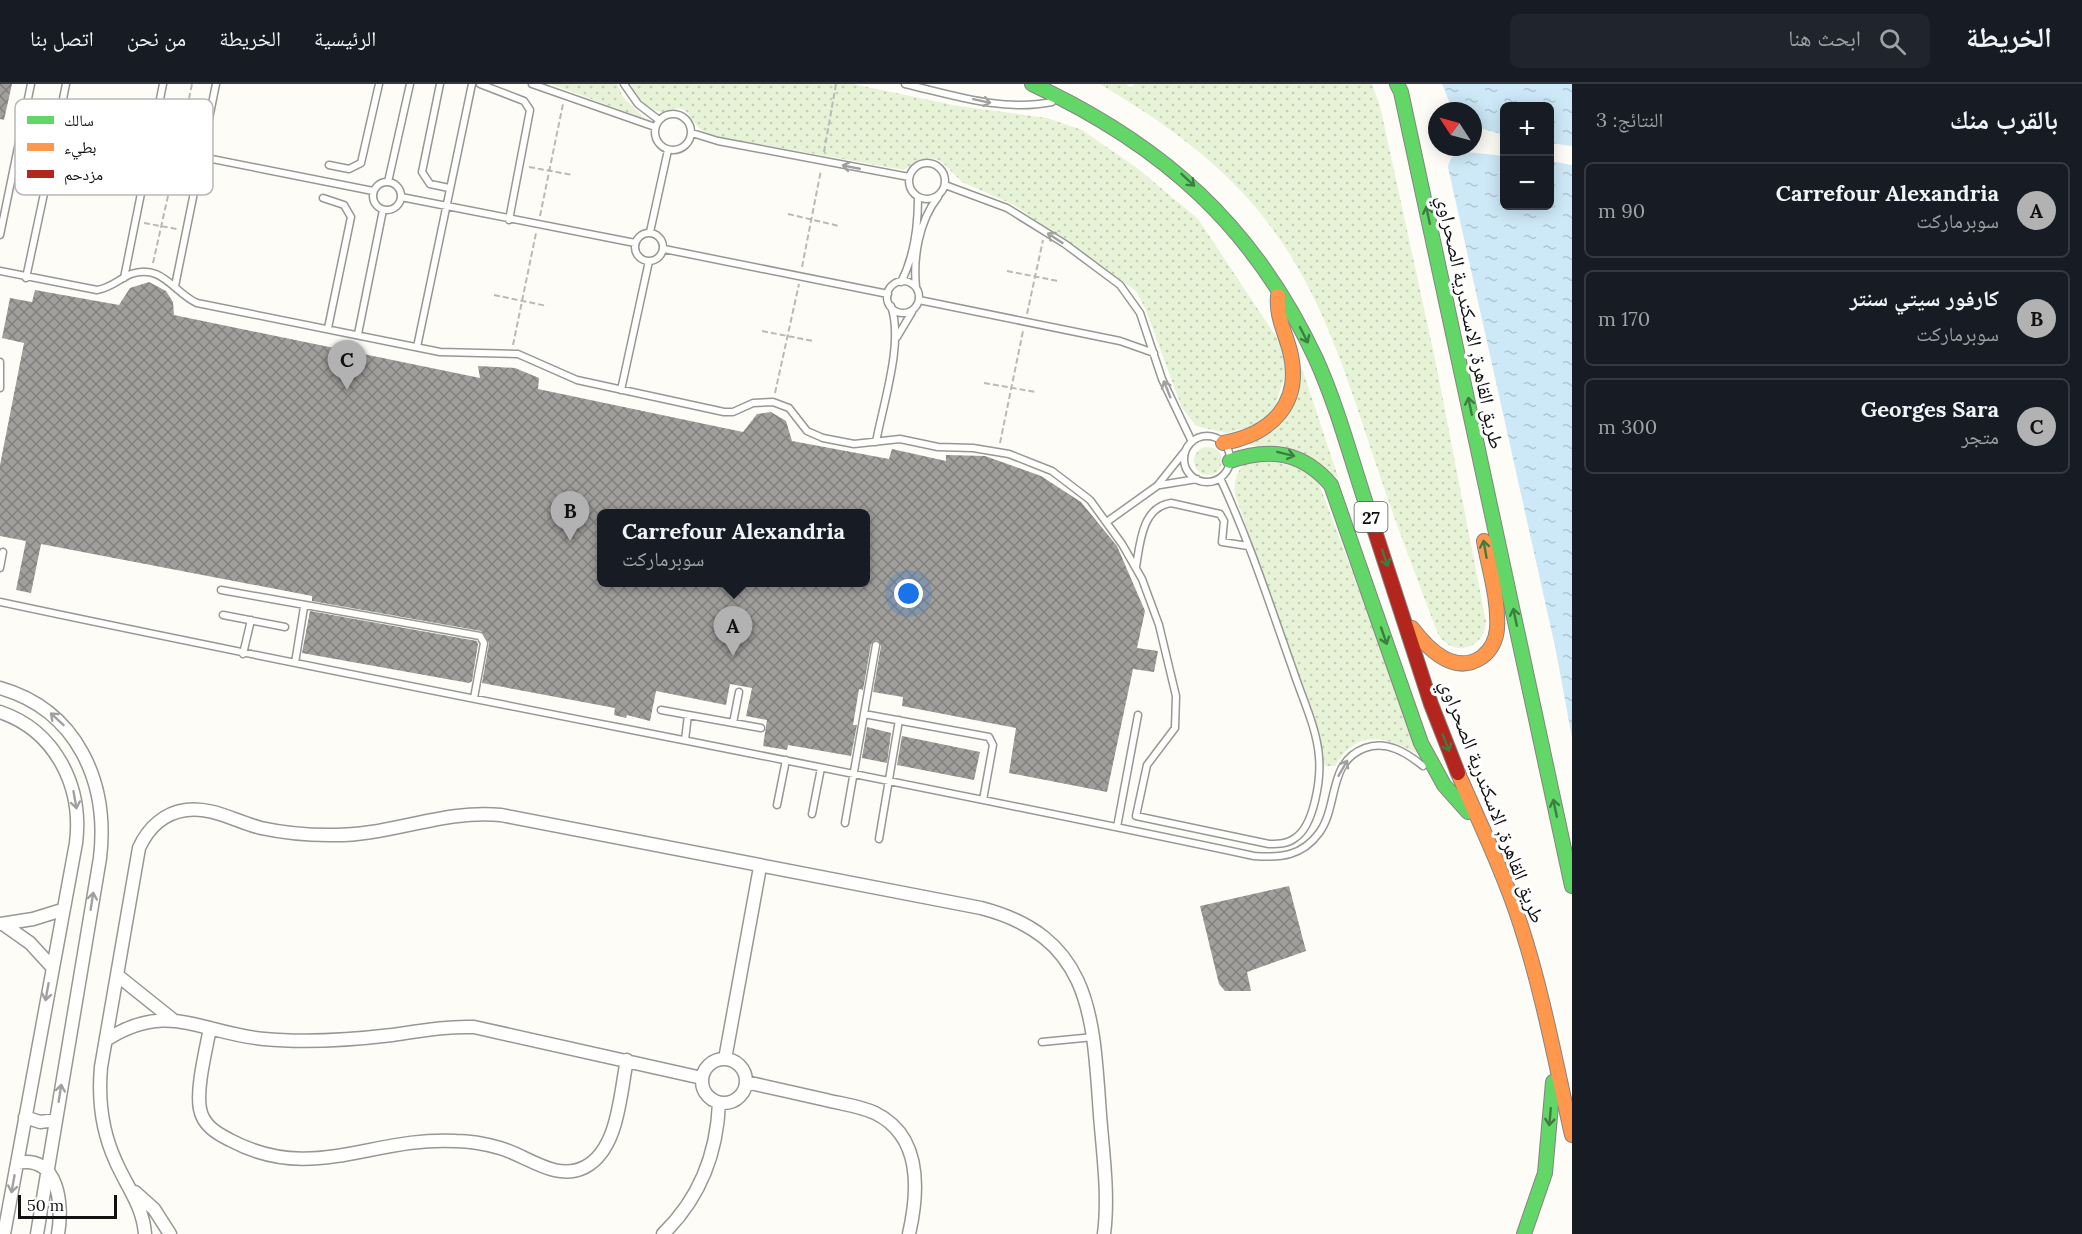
<!DOCTYPE html>
<html lang="ar">
<head>
<meta charset="utf-8">
<style>
	:root { --surface:#171b24; --page:#20242c; --text:#f1f3f6; --muted:#9ea1a6; --line:#363941; --accent:#b2b2b3 }
	body { margin:0; font-family:Lora,"Noto Naskh Arabic",serif; background:var(--page); color:var(--text); direction:rtl }
	.controls { position:absolute; right:18px; top:18px; display:grid; overflow:hidden; border-radius:9px; box-shadow:0 3px 15px #0003 }
	.controls button { width:54px; height:54px; display:grid; place-items:center; padding:0; border:0; border-bottom:2px solid var(--line); background:var(--surface); color:var(--text); font:30px sans-serif }
	.compass { position:absolute; left:1428px; top:18px; width:54px; height:54px; border-radius:50%; background:var(--surface); box-shadow:0 3px 15px #0003; rotate:306deg }
	.scale { position:absolute; left:18px; bottom:15px; width:99px; box-sizing:border-box; padding-left:6px; border:3px solid #111; border-top:0; font-size:16px; line-height:21px; white-space:nowrap; color:#111; -webkit-text-stroke:4px #fff; paint-order:stroke }
	.you { position:absolute; left:909px; top:510px; width:21px; height:21px; margin:-15px; border:4px solid #fff; border-radius:50%; background:#1a73e8; box-shadow:0 0 0 9px #1a73e833 }
	.badge { display:grid; place-items:center; width:39px; height:39px; border-radius:50%; background:var(--accent); color:#111; font-size:20px; font-weight:700 }
	.pin { position:absolute; translate:-50% -50px; filter:drop-shadow(0 2px 3px #0008) }
	.pin::after { content:''; position:absolute; top:32px; width:21px; height:18px; background:inherit; clip-path:polygon(0 0,100% 0,50% 100%) }
	.popup { position:absolute; left:597px; top:425px; width:273px; height:78px; box-sizing:border-box; display:grid; place-content:center; border-radius:9px; background:var(--surface); filter:drop-shadow(0 2px 4px #0005); font-size:20px; white-space:nowrap; color:var(--muted) }
	.popup b { font-size:22px; color:var(--text) }
	.popup::after { content:''; position:absolute; left:50%; top:100%; margin-left:-12px; border:12px solid transparent; border-top-color:var(--surface) }
	.list { margin:0; padding:0; list-style:none }
	h2 { display:flex; justify-content:space-between; align-items:center; height:78px; margin:0; padding:0 24px; font-size:26px }
	h2 small { font-size:20px; font-weight:400; color:var(--muted) }
	.list li { display:grid; grid-template-columns:39px 1fr auto; gap:18px; align-items:center; box-sizing:border-box; height:96px; margin:0 12px 12px; padding:0 12px; border:2px solid var(--line); border-radius:9px }
	.list b { display:block; font-size:22px; white-space:nowrap }
	.list p { margin:0; font-size:20px; white-space:nowrap; color:var(--muted) }
	.list em { font-size:20px; font-style:normal; color:var(--muted) }
	.icon { flex:none; width:33px; height:33px; fill:none; stroke:currentColor; stroke-width:2; stroke-linecap:round; stroke-linejoin:round }
	.map { position:relative; flex:none; width:1572px; height:1150px; overflow:hidden; direction:ltr }
	header { display:flex; align-items:center; gap:36px; box-sizing:border-box; height:84px; padding:0 30px; background:var(--surface); border-bottom:2px solid var(--line) }
	header strong { font-size:28px }
	nav { display:flex; gap:33px; margin-inline-start:auto; font-size:21px }
	.search { width:420px; height:54px; background:var(--page); display:flex; align-items:center; gap:15px; box-sizing:border-box; padding:0 21px; border-radius:9px; color:var(--muted); font-size:22px }
	main { display:flex }
	aside { flex:1; background:var(--surface) }
	.map>svg:first-child { display:block }
</style>
</head>
<body>
<header>
<strong>الخريطة</strong>
<div class="search"><svg class="icon" aria-label="search" viewBox="0 0 24 24"><circle cx="10" cy="10" r="6"/><path d="M15 15l6 6"/></svg>ابحث هنا</div>
<nav><a>الرئيسية</a><a>الخريطة</a><a>من نحن</a><a>اتصل بنا</a></nav>
</header>
<main>
<aside>
<h2>بالقرب منك<small>النتائج: 3</small></h2>
<ul class="list">
<li><span class="badge">A</span><div><b>Carrefour Alexandria</b><p>سوبرماركت</p></div><em>90 m</em></li>
<li><span class="badge">B</span><div><b>كارفور سيتي سنتر</b><p>سوبرماركت</p></div><em>170 m</em></li>
<li><span class="badge">C</span><div><b>Georges Sara</b><p>متجر</p></div><em>300 m</em></li>
</ul>
</aside>
<div class="map">
<svg width="1572" height="1150" viewBox="0 0 1572 1150">
	<defs>
		<pattern id="grass-dots" width="8" height="8" patternUnits="userSpaceOnUse" patternTransform="scale(1.5)"><rect width="8" height="8" fill="#e7f3d7"/><path d="M2 2h.1M6 6h.1" fill="none" stroke="#c5cfb8" stroke-width="1.8" stroke-linecap="round"/></pattern>
		<pattern id="water-ripples" width="26" height="14" patternUnits="userSpaceOnUse" patternTransform="scale(1.5)"><rect width="26" height="14" fill="#cde8f7"/><path d="M2 4q2-2 4 0t4 0M15 11q2-2 4 0t4 0" fill="none" stroke="#afc6d3"/></pattern>
		<pattern id="building-cross-hatch" width="8" height="8" patternUnits="userSpaceOnUse" patternTransform="scale(1.5)"><rect width="8" height="8" fill="#a19f9c"/><path d="M0 0l8 8M0 8l8-8" fill="none" stroke="#82807e"/></pattern>
	</defs>
	<rect width="100%" height="100%" fill="#fdfcf7"/>
	<!-- grass -->
	<path fill="url(#grass-dots)" d="M551,0H617L623,13L645,35Z
		M631,0H853L958,22L1047,34L1082,46L1137,84L1198,135L1279,257L1288,281L1270,338L1227,349L1196,342L1182,324L1145,224L1136,207L1012,120L962,98L941,77L931,74L919,76L904,86L720,53C714,51 703,49 699,44C693,39 690,29 684,26C676,21 669,29 661,28C648,26 634,12 631,0Z
		M1100,0H1126L1131,4L1135,0H1372L1380,22L1435,275L1486,538C1485,565 1452,574 1438,550C1418,497 1397,443 1379,389C1348,298 1323,206 1261,130C1217,75 1160,36 1100,0Z
		M1302,284L1338,393L1249,360Z
		M1194 377a14 14 0 1 1 28 0a14 14 0 1 1-28 0Z
		M1254,373L1314,387L1422,672C1389,654 1358,642 1335,682H1325L1302,604L1235,410C1233,394 1239,381 1254,373Z"/>
	<!-- water -->
	<path fill="url(#water-ripples)" d="M1442,0H1572V62L1550,59V22H1504V51L1473,42V27H1453Z
		M1467,68L1504,72V122H1550V77L1572,81V654L1556,567L1448,83C1451,71 1455,69 1467,68Z"/>
	<!-- building -->
	<path fill="url(#building-cross-hatch)" fill-rule="evenodd" d="M0,0H12L4,36L0,35Z
		M149,198L166,207L173,218L174,231L480,294L478,282L515,284L539,294L538,305L743,348L757,330L771,328L786,337L792,357L889,375L892,365L946,377V371L985,372L1041,392L1081,418L1117,462L1145,527L1137,564L1158,567L1154,588L1133,585L1107,708L1009,689L1016,644L902,622L903,613L873,608L881,562L877,556L871,560L863,606L859,605L853,641H857L851,672L788,661L787,666L763,662L767,636L746,632L752,604L730,600L726,621L656,607L650,637L627,631L626,634L614,631L615,624L482,599L489,559L481,547L312,517V512L41,460L31,509L16,506L26,457L0,452V381L24,259L2,254L10,214L32,218L35,206L119,221L130,204ZM601,429H865V498H601Z
		M310,527L477,557L478,560L472,597L469,599L302,569Z
		M867,643L891,649L887,679L862,674Z
		M902,652L980,668L974,696L897,681Z
		M1289,802L1306,867L1247,888L1251,907H1225L1219,900L1200,822Z"/>
	<g fill="none" stroke-linecap="round" stroke-linejoin="round">
		<defs>
			<path id="lane" d="M66,0L63,15L64,25L72,30L91,35
				M440,0L422,88L430,100L449,104
				M480,0L524,17L530,26L509,136
				M532,0L655,43
				M624,0L638,20L659,36
				M905,0C953,11 1002,28 1052,18
				M27,22L38,37L56,44L373,107
				M655 48a18 18 0 1 1 36 0a18 18 0 1 1-36 0Z
				M692,49L718,57L909,93
				M909 97a18 18 0 1 1 36 0a18 18 0 1 1-36 0Z
				M329,81L349,85L361,79L379,0
				M373 112a14 14 0 1 1 28 0a14 14 0 1 1-28 0Z
				M388,98L410,0
				M945,101L1007,124L1065,160L1120,201L1140,229L1162,295L1192,358
				M401,113L635,159
				M323,114L344,121L351,133L328,244
				M650,148L668,66
				M635 163a14 14 0 1 1 28 0a14 14 0 1 1-28 0Z
				M0,151L31,0
				M664,165L888,210
				M0,187L97,206C111,204 119,195 131,190C162,179 174,209 197,219L440,268L518,270L577,296L724,328H733L753,319L773,318L789,324L807,347L823,354L854,360L900,355L938,363L973,364L1009,370L1052,387L1090,416L1122,460L1142,495L1159,541L1176,612L1175,644L1147,681L1136,732L1269,760C1278,760 1288,760 1295,754C1314,742 1321,695 1319,673C1317,644 1302,614 1293,586C1270,521 1249,456 1220,394
				M26,194L52,72L66,66L83,69
				M124,194L163,0
				M887 213a16 16 0 1 1 32 0a16 16 0 1 1-32 0Z
				M901,198C914,173 918,141 918,114
				M175,202L216,0
				M916,203C913,173 919,137 938,113
				M919,216L1120,257L1154,269
				M358,250L383,126
				M897,253L912,228
				M417,263L472,0
				M0,278V304
				M621,306L649,177
				M1184 375a23 23 0 1 1 46 0a23 23 0 1 1-46 0Z
				M876,358C883,320 904,258 891,222
				M1160,401L1197,395
				M1108,437L1157,402L1185,367
				M1136,483C1140,459 1142,423 1171,419L1220,430L1224,437L1222,458L1248,462
				M0,484L3,468
				M221,506L480,552L484,559L474,614
				M0,518C417,607 837,683 1254,772C1281,774 1302,772 1319,749C1339,722 1327,678 1365,664C1387,656 1407,669 1423,682
				M223,531L285,543
				M243,570L251,536
				M295,579L304,523
				M661,626L761,644
				M864,630L989,653L993,661L983,716
				M733,639L739,608
				M685,656L688,631
				M777,721L786,676
				M812,730L821,684
				M845,739L876,561
				M1117,743L1138,631
				M879,755L899,636
				M1042,958L1094,953"/>
			<path id="street" d="M0,604C77,626 109,698 100,774L37,1150
				M0,628C56,647 83,703 76,759L4,1150
				M1,840L33,835L62,826
				M3,840L30,859L52,883
				M117,891L172,935
				M210,944C206,966 196,1004 200,1025C203,1041 216,1049 230,1056C312,1100 372,1052 456,1057C471,1057 486,1060 500,1064C528,1072 556,1098 585,1083C619,1065 620,1009 627,976
				M106,956C168,916 200,949 264,955C306,959 350,956 392,951C420,947 446,942 474,943L702,994
				M702 997a22 22 0 1 1 44 0a22 22 0 1 1-44 0Z
				M725,975L760,783
				M746,998C773,1004 799,1010 826,1016C842,1020 860,1022 875,1029C922,1052 919,1106 909,1150
				M25,1033L40,1038L56,1036
				M17,1079C59,1070 63,1121 58,1150
				M135,1108L154,1125L170,1150
				M145,1150C143,1122 127,1103 116,1078C102,1048 98,1016 101,983L139,764C148,744 164,729 186,726C211,722 237,738 261,744C284,749 307,751 329,751C388,753 442,725 501,731L981,824C1093,853 1093,934 1100,1031C1103,1070 1109,1111 1104,1150
				M663,1150C700,1114 717,1070 719,1019"/>
			<path id="fast" d="M1032,0C1163,61 1254,142 1316,275C1338,324 1352,378 1369,429
				M1397,0L1401,8L1572,802
				M1230,377C1270,363 1303,368 1331,401L1421,659L1444,701L1468,728
				M1524,1150L1545,1089L1553,998"/>
			<path id="slow" d="M1223,359C1272,350 1303,319 1290,267C1285,248 1276,232 1278,212
				M1412,544C1428,565 1454,592 1482,573C1491,566 1496,556 1497,545C1499,516 1489,485 1484,457
				M1458,689C1480,740 1504,789 1521,842C1543,910 1556,981 1572,1051"/>
			<path id="jam" d="M1369,429L1431,620L1458,689"/>
		</defs>
		<!-- lane casing -->
		<use href="#lane" stroke="#979795" stroke-width="9"/>
		<!-- street casing -->
		<use href="#street" stroke="#979795" stroke-width="15"/>
		<!-- fast casing -->
		<use href="#fast" stroke="#858482" stroke-width="16"/>
		<!-- slow casing -->
		<use href="#slow" stroke="#858482" stroke-width="16"/>
		<!-- jam casing -->
		<use href="#jam" stroke="#858482" stroke-width="16"/>
		<!-- path -->
		<path stroke="#b9b9b8" stroke-width="2" stroke-dasharray="6 3" stroke-linecap="butt" d="M180,59L192,0
			M824,68L836,0
			M529,83L573,91
			M788,130L839,142
			M540,132L563,20
			M144,139L177,145
			M153,179L176,76
			M802,183L821,86
			M1007,187L1058,197
			M494,211L547,222
			M1027,230L1043,156
			M762,247L813,257
			M513,261L536,149
			M984,299L1036,308
			M775,309L799,200
			M1000,359L1023,247"/>
		<!-- lane -->
		<use href="#lane" stroke="#fffffe" stroke-width="6"/>
		<!-- street -->
		<use href="#street" stroke="#fffffe" stroke-width="12"/>
		<!-- fast -->
		<use href="#fast" stroke="#63d668" stroke-width="14"/>
		<!-- slow -->
		<use href="#slow" stroke="#ff974d" stroke-width="14"/>
		<!-- jam -->
		<use href="#jam" stroke="#b3261e" stroke-width="14"/>
	</g>
	<!-- one-way arrows -->
	<defs><path id="oneway-shaft" d="M-6 0H5M1.5-3L5.5 0L1.5 3" fill="none" stroke-width="1.6" stroke-linecap="round" stroke-linejoin="round" transform="scale(1.5)"/></defs>
	<g stroke="#a0a09f">
		<use href="#oneway-shaft" transform="translate(982 17) rotate(12)"/>
		<use href="#oneway-shaft" transform="translate(851 83) rotate(-169)"/>
		<use href="#oneway-shaft" transform="translate(1055 154) rotate(-147)"/>
		<use href="#oneway-shaft" transform="translate(1167 305) rotate(-112)"/>
		<use href="#oneway-shaft" transform="translate(57 635) rotate(-137)"/>
		<use href="#oneway-shaft" transform="translate(1343 684) rotate(-60)"/>
		<use href="#oneway-shaft" transform="translate(75 716) rotate(80)"/>
		<use href="#oneway-shaft" transform="translate(92 817) rotate(-81)"/>
		<use href="#oneway-shaft" transform="translate(47 908) rotate(100)"/>
		<use href="#oneway-shaft" transform="translate(60 1009) rotate(-81)"/>
		<use href="#oneway-shaft" transform="translate(13 1100) rotate(100)"/>
	</g>
	<g stroke="#3e7d41">
		<use href="#oneway-shaft" transform="translate(1188 96) rotate(43)"/>
		<use href="#oneway-shaft" transform="translate(1428 131) rotate(-102)"/>
		<use href="#oneway-shaft" transform="translate(1304 251) rotate(63)"/>
		<use href="#oneway-shaft" transform="translate(1470 322) rotate(-102)"/>
		<use href="#oneway-shaft" transform="translate(1286 370) rotate(14)"/>
		<use href="#oneway-shaft" transform="translate(1485 465) rotate(-100)"/>
		<use href="#oneway-shaft" transform="translate(1385 474) rotate(71)"/>
		<use href="#oneway-shaft" transform="translate(1515 533) rotate(-102)"/>
		<use href="#oneway-shaft" transform="translate(1384 552) rotate(71)"/>
		<use href="#oneway-shaft" transform="translate(1446 659) rotate(69)"/>
		<use href="#oneway-shaft" transform="translate(1555 724) rotate(-102)"/>
		<use href="#oneway-shaft" transform="translate(1550 1033) rotate(95)"/>
	</g>
	<g text-anchor="middle" dominant-baseline="central" stroke-width="6" stroke-linejoin="round" paint-order="stroke">
		<!-- shield labels -->
		<rect fill="#fff" stroke="#585858" stroke-width="1.5" x="1354.5" y="418" width="33" height="30" rx="4.5"/>
		<g font-size="18" font-weight="bold" fill="#111">
			<text x="1371" y="433">27</text>
		</g>
		<!-- street labels -->
		<g font-size="20" fill="#111" stroke="#fff">
			<text transform="translate(1471 238) rotate(78)">طريق القاهرة, الاسكندرية الصحراوي</text>
			<text transform="translate(1493 717) rotate(69)">طريق القاهرة, الاسكندرية الصحراوي</text>
		</g>
	</g>
	<!-- legend -->
	<rect x="15" y="15" width="198" height="96" rx="9" fill="#fff" stroke="#b8b8b8" stroke-width="1.5"/>
	<rect x="27" y="32" width="27" height="8" fill="#63d668"/>
	<rect x="27" y="59" width="27" height="8" fill="#ff974d"/>
	<rect x="27" y="86" width="27" height="8" fill="#b3261e"/>
	<g font-size="16" fill="#111">
		<text x="64" y="42">سالك</text>
		<text x="64" y="69">بطيء</text>
		<text x="64" y="96">مزدحم</text>
	</g>
</svg>
<div class="controls">
<button>+</button>
<button>−</button>
</div>
<svg class="compass" viewBox="-18 -18 36 36"><path d="M0-13l5 13h-10z" fill="#e53935"/><path d="M0 13l5-13h-10z" fill="#9ea1a6"/></svg>
<div class="scale">50 m</div>
<div class="you"></div>
<div class="pin badge" style="left:733px;top:572px">A</div>
<div class="popup"><b>Carrefour Alexandria</b>سوبرماركت</div>
<div class="pin badge" style="left:570px;top:457px">B</div>
<div class="pin badge" style="left:347px;top:306px">C</div>
</div>
</main>
</body>
</html>
